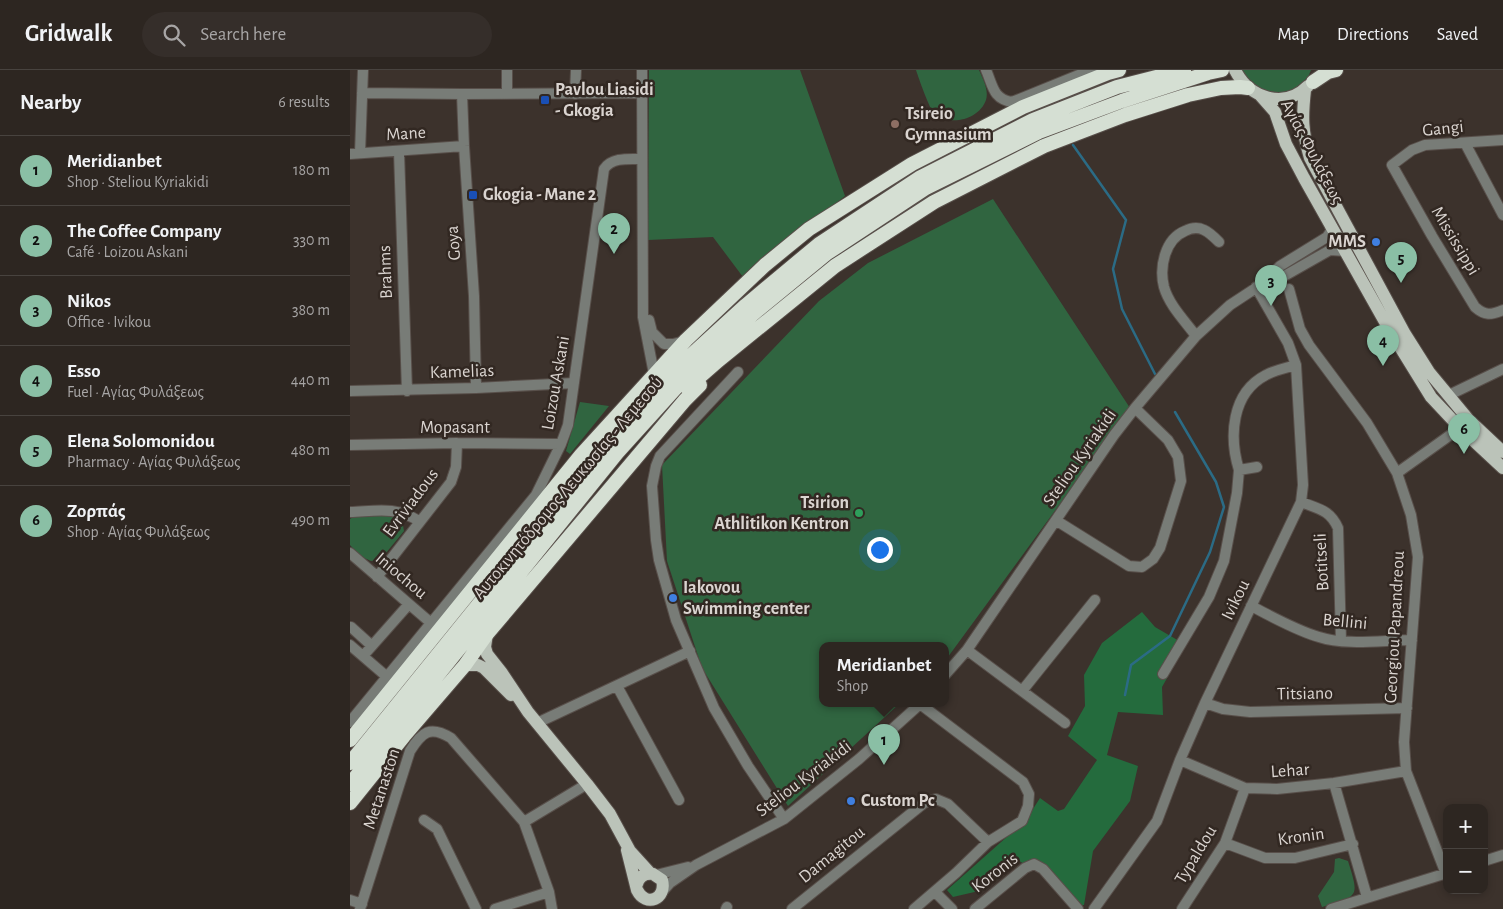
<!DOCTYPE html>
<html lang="en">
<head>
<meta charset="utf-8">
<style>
	:root { --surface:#2d2621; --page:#352e2a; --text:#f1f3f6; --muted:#a7a5a5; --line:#48433f; --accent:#8abfa5 }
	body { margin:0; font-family:"Alegreya Sans",sans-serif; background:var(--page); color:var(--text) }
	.controls { position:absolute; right:15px; bottom:15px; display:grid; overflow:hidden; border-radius:10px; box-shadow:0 2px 8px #0003 }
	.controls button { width:45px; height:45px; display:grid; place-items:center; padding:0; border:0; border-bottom:1px solid var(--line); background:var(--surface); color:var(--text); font:25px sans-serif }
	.you { position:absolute; left:529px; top:479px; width:18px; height:18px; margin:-12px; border:4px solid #fff; border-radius:50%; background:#1a73e8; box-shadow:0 0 0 8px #1a73e833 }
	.badge { display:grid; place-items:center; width:32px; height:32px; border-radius:50%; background:var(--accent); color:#111; font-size:16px; font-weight:700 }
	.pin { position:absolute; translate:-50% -41px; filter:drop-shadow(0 1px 2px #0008) }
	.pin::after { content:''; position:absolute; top:26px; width:18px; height:15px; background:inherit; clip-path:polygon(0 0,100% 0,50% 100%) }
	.popup { position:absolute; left:469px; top:572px; width:130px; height:65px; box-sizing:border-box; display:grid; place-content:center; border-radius:10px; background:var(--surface); filter:drop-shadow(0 1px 4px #0005); font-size:16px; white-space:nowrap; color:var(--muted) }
	.popup b { font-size:19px; color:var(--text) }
	.popup::after { content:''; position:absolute; left:50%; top:100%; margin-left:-10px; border:10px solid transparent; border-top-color:var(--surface) }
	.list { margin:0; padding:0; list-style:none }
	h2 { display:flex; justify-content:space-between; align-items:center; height:65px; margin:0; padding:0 20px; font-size:21px }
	h2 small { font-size:16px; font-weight:400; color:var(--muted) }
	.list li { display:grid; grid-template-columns:32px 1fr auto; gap:15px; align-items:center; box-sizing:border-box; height:70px; padding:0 20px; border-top:1px solid var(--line) }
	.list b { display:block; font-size:19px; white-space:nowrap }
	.list p { margin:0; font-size:16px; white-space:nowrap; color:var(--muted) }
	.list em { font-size:16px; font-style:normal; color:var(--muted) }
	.icon { flex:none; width:28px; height:28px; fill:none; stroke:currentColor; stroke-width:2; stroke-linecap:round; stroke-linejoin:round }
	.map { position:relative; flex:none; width:1153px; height:839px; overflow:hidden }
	header { display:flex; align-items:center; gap:30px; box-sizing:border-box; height:70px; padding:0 25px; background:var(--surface); border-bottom:1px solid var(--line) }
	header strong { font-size:24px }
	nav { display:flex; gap:28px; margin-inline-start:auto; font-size:18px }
	.search { width:350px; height:45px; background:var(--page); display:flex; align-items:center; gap:12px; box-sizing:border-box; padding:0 18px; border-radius:28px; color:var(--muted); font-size:19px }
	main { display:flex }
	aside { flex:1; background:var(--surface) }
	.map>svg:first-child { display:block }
</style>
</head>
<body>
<header>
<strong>Gridwalk</strong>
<div class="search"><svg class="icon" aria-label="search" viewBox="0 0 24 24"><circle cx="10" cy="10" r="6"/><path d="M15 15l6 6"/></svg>Search here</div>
<nav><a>Map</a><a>Directions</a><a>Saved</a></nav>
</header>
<main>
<aside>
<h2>Nearby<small>6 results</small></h2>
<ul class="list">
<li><span class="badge">1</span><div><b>Meridianbet</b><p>Shop · Steliou Kyriakidi</p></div><em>180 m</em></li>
<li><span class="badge">2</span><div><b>The Coffee Company</b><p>Café · Loizou Askani</p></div><em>330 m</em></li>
<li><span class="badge">3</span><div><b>Nikos</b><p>Office · Ivikou</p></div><em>380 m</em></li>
<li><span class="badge">4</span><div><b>Esso</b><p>Fuel · Αγίας Φυλάξεως</p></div><em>440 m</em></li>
<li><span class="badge">5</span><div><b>Elena Solomonidou</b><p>Pharmacy · Αγίας Φυλάξεως</p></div><em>480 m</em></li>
<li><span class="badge">6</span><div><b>Ζορπάς</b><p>Shop · Αγίας Φυλάξεως</p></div><em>490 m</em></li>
</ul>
</aside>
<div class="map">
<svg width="1153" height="839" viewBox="0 0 1153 839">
	<rect width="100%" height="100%" fill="#3c322c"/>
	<!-- green -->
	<path fill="#306540" d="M299,0H450L495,126L393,207L363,167L298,170Z
		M566,0H629C633,9 639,20 636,30C629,50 599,57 584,43C579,38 569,9 566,0Z
		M889,0H961L958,7L946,18L932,24L909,21Z
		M643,129L780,338L595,591V576H473V634H549L438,736L352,598L317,491L312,395L469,231L518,193Z
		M230,332L259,336L220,384L216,381Z
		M42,445L52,450L54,461L31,489L21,491L10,486L0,475V449L3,447Z
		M989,788L998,791C1010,829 1008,825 972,837L968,826L984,802L985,789Z"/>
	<!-- forest -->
	<path fill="#246b3d" d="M792,542L805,557L836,575L812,617L813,645L768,642L757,685L788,696L780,731L743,781L734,835H728L695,795L674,794L665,788L633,820L603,827L597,820L676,750L690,728L708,741L714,739L747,690L718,666L735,636L734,605L752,573Z"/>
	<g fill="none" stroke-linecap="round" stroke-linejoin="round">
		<!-- stream -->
		<path stroke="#2b6b85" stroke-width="2.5" d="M723,75L776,150L763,199L772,239L805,304
			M775,625L781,595L820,566L860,482L874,437L866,412L825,342"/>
		<defs>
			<path id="minor" d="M157,0V24
				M292,0L293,247L304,304
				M636,0C643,16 643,29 662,32L741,0
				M12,23L112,24L292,23
				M112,24L114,76L124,226L126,318
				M225,24L226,0
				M1153,70L1075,75L1062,80L1042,95L1082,166L1125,237C1135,246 1141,245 1153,240
				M1115,73L1153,145
				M49,82L57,321
				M10,83L13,0
				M0,84L114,76
				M915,211L930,196L977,167L981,161L980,154
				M939,219L950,259L959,275L1017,353L1047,403L1061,445L1068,487L1054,672L1056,701L1096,804
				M299,250L302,262L314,274H323L335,271
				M846,266C835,251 819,235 814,217C809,197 815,169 835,161C841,158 848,157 854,160C859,162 865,168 869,172
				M388,302L310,386L306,396L302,416L306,470L309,490L326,550L364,638L398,696L434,749
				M0,321L126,318L224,313
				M1099,325L1153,299
				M0,375L107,373L211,374
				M907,397L889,400C879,367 881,323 916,305C925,300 936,298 946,295
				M1047,403L1110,358
				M951,432C969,439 980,440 988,458L991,571
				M0,442C27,441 45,436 69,451
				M707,451L779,496L792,497L803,489L810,478L831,411L828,387L818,370L785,338
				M0,483L81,553
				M27,507L101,412L106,397L107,373
				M901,536C923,547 945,560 969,567C996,576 1033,570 1062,570
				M1,557L22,576
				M0,575L36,606
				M617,580L715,653
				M13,586L59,534
				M813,604L859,527L874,491L887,423L889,400
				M595,605L617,580L764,365L785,338L846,266L880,235L915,212L936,205L980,180L995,181
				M267,616L329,730
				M672,621L745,530
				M855,633L873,639L900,642L1057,638
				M0,652L186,425L211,374L218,355L254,99C262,87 279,89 292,89
				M187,653L340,581
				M830,690L895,718L927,719L984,713L1056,701
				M984,713L1017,827
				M74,750L87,759L126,839
				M174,752L237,714
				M875,773L915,788H945L1003,774
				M1134,791L1153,785
				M306,805L338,797
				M312,822L320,813L346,795L434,749L509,689L570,634L673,712L679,724L678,736L672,751L638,772L606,803L564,839
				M585,822L602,839
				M0,830L12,834
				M10,839L60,681C72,662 80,655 101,668L174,752L199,822L202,839
				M145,839L199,822
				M376,839L377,837
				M442,839L574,733L586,729L598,734L638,772
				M625,839L675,798L684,794L693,799L728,839
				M744,839L807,751L830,690L855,633L951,432L953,415L946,295L938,273L906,217
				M832,839L875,773L895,718
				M981,839L1097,803"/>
			<path id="major" d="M885,0C899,28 934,40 958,16
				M955,20C952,47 952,61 960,88L1055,264L1079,302L1118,349L1153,382
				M910,25L925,42L936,74L954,108L1039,259L1081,327L1110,358L1153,398
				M137,564L135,577L137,584L152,603L178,642L237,714L260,744L280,781L300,803
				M115,595H128L134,598L161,625
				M277,780L287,820C296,838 317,829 312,810L303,804C295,803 289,806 287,814"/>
			<path id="highway" d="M963,12L978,2L986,0
				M337,318L369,290L485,196L584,132L694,76L775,45L838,25L871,18L890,17L898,18
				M0,670L231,385L336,270L415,195L459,159L562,94L673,37L758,3L769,0
				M0,693L263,368L315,309L396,235L469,174L569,108L683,50L767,17L834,0
				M0,714L267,383L343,299L403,244L476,184L576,118L689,62L772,31L858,3L872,0
				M0,733L54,666L115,595L137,564L335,330L350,315"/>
		</defs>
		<!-- minor casing -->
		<use href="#minor" stroke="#584f4a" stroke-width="12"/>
		<!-- major casing -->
		<use href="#major" stroke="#584f4a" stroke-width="14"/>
		<!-- highway casing -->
		<use href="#highway" stroke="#584f4a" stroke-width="16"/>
		<!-- minor -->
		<use href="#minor" stroke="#787c77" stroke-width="10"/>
		<!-- major -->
		<use href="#major" stroke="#bbc3b9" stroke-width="12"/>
		<!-- highway -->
		<use href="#highway" stroke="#d5dfd3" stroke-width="14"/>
	</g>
	<!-- markers -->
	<g fill="#1a4fb4" stroke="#322822" stroke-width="2">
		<rect x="190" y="25" width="10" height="10" rx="2.5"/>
		<rect x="118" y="120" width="10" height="10" rx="2.5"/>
	</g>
	<circle fill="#8d6e63" stroke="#322822" stroke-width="2" cx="545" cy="54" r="5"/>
	<g fill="#3f7fe0" stroke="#322822" stroke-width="2">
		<circle cx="1026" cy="172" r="5"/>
		<circle cx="323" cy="528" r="5"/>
		<circle cx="501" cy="731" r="5"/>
	</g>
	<circle fill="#2e9e5b" stroke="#322822" stroke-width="2" cx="509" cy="443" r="5"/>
	<g text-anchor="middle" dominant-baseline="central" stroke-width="5" stroke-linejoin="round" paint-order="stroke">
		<!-- poi labels -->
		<g font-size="18" font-weight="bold" fill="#dad4d0" stroke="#322822" text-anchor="start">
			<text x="205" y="20">Pavlou Liasidi<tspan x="205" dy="21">- Gkogia</tspan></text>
			<text x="555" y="44">Tsireio<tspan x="555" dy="21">Gymnasium</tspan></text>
			<text x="133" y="125">Gkogia - Mane 2</text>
			<text x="1016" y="172" text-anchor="end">MMS</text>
			<text x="499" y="433" text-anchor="end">Tsirion<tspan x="499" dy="21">Athlitikon Kentron</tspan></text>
			<text x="333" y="518">Iakovou<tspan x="333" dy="21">Swimming center</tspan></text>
			<text x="511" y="731">Custom Pc</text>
		</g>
		<!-- street labels -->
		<g font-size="18" fill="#dad4d0" stroke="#322822">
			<text transform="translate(1093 59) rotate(-6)">Gangi</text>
			<text transform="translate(56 64) rotate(-4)">Mane</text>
			<text transform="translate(962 82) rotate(62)">Αγίας Φυλάξεως</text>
			<text transform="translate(1105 171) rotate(59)">Mississippi</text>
			<text transform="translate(104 173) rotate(-94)">Goya</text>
			<text transform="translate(36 202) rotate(-92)">Brahms</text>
			<text transform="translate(112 302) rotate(-2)">Kamelias</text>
			<text transform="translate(206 313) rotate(-80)">Loizou Askani</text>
			<text x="105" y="358">Mopasant</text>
			<text transform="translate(730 388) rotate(-55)">Steliou Kyriakidi</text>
			<text transform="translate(218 418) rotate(-50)">Αυτοκινητόδρομος Λευκωσίας - Λεμεσού</text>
			<text transform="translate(61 433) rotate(-53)">Evriviadous</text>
			<text transform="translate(972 492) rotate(-93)">Botitseli</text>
			<text transform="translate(51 506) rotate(40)">Iniochou</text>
			<text transform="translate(886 530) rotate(-64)">Ivikou</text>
			<text transform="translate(995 552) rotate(5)">Bellini</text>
			<text transform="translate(1045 557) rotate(-87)">Georgiou Papandreou</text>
			<text transform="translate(955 624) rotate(-1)">Titsiano</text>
			<text transform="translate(940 701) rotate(-4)">Lehar</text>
			<text transform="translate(454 709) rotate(-37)">Steliou Kyriakidi</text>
			<text transform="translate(32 719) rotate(-72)">Metanaston</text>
			<text transform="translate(951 767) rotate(-8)">Kronin</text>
			<text transform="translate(482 785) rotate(-39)">Damagitou</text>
			<text transform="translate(846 785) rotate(-59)">Typaldou</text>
			<text transform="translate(645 803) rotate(-38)">Koronis</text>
		</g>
	</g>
</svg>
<div class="controls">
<button>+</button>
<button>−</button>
</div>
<div class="you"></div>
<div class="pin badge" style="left:534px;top:695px">1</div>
<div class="popup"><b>Meridianbet</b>Shop</div>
<div class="pin badge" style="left:264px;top:184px">2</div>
<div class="pin badge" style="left:921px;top:236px">3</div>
<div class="pin badge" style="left:1033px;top:296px">4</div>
<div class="pin badge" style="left:1051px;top:213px">5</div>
<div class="pin badge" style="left:1114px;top:384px">6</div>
</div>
</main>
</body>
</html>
